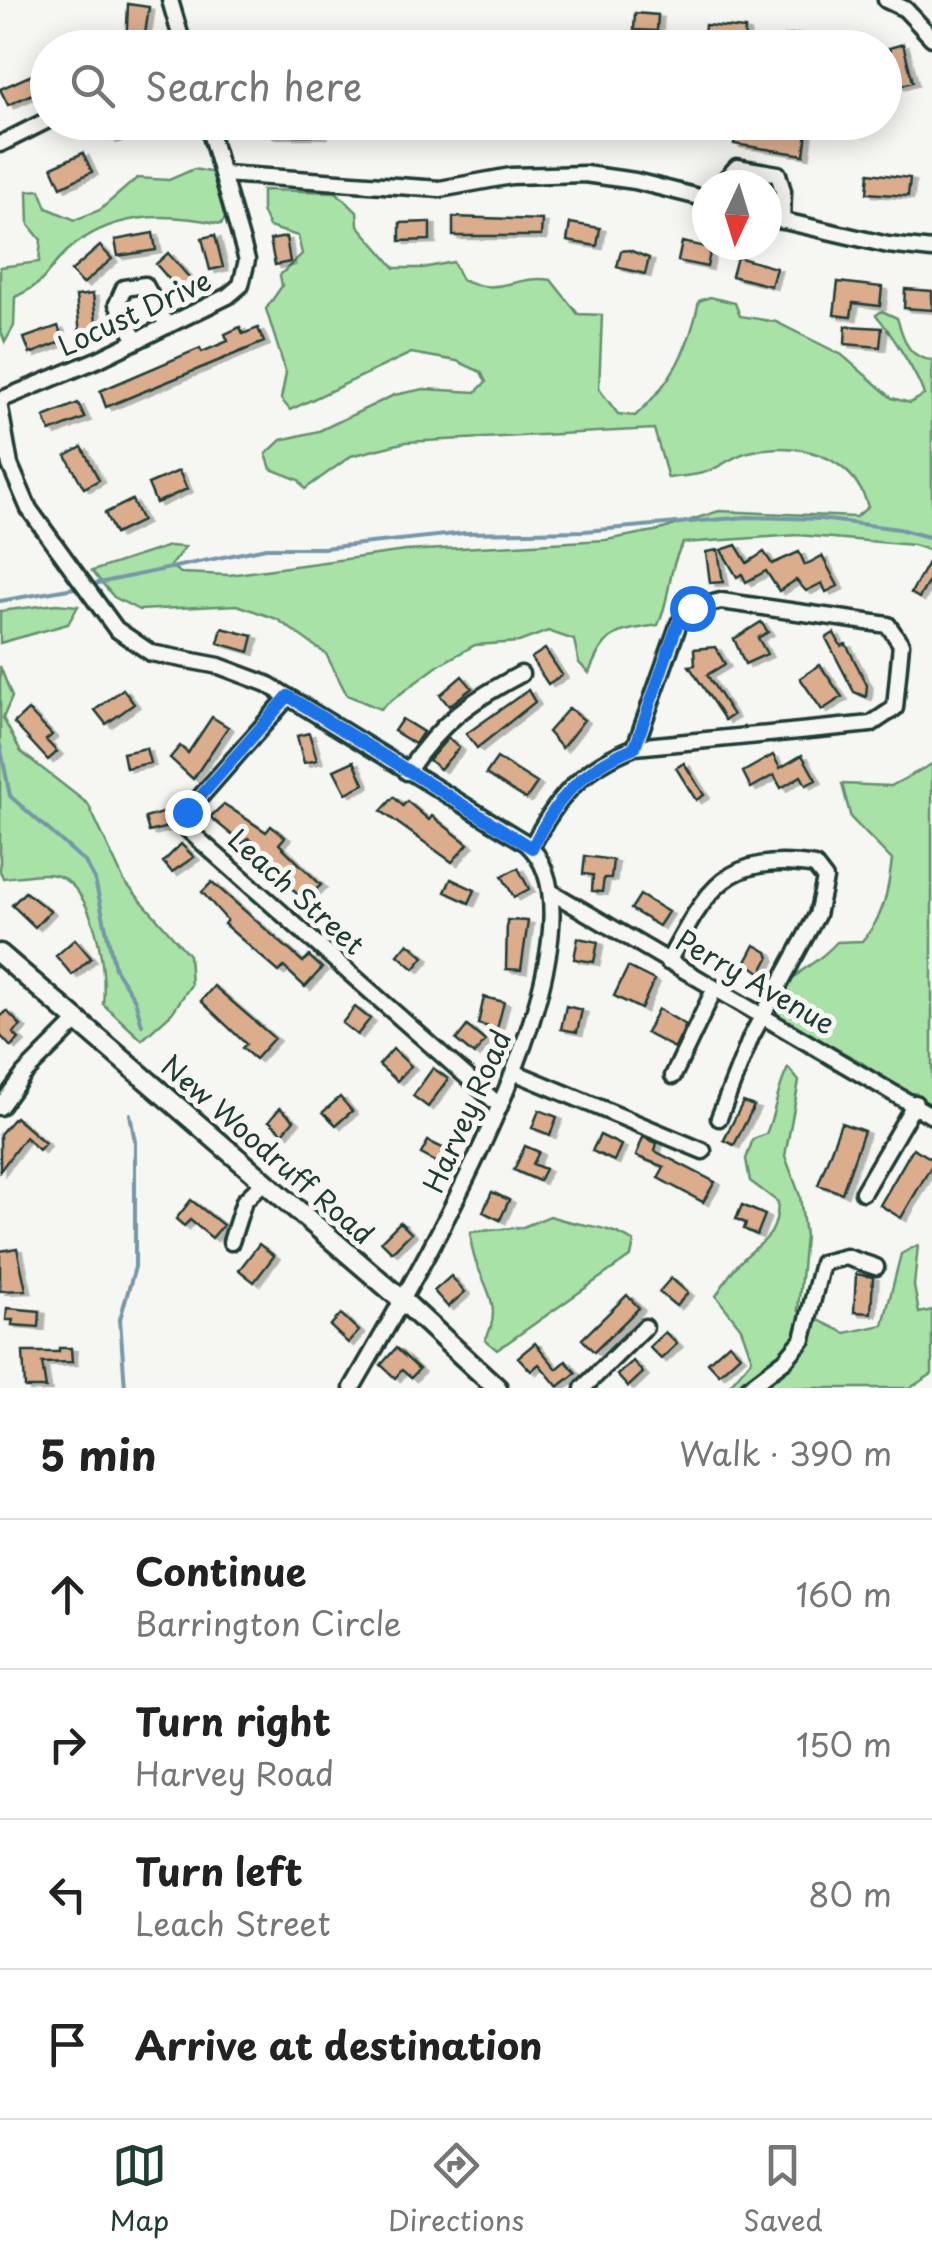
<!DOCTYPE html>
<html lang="en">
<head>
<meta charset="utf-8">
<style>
	:root { --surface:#fff; --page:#f2f2f2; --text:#222; --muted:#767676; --line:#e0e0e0; --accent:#1f3d34 }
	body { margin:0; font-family:"Playpen Sans",sans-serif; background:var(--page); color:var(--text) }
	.compass { position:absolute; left:692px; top:170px; width:90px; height:90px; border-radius:50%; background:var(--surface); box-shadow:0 5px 25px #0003; rotate:184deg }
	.stop { position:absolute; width:30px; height:30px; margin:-22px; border:8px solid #1a73e8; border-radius:50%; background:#fff }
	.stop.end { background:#1a73e8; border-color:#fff; box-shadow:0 2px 10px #0008 }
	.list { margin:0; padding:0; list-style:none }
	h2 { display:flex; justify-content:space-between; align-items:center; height:130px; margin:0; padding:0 40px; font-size:42px }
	h2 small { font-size:32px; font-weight:400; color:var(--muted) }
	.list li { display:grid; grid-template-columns:65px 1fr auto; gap:30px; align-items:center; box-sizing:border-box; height:150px; padding:0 40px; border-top:2px solid var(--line) }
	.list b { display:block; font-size:38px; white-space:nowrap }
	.list p { margin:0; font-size:32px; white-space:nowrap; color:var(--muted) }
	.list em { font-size:32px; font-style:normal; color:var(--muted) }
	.icon { flex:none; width:55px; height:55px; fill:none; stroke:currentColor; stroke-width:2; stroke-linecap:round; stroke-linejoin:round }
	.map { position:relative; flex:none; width:932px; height:1388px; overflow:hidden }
	.search { position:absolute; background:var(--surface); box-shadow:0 5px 25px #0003; left:30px; right:30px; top:30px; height:110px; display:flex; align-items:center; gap:25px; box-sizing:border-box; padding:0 35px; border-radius:55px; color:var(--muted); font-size:38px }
	.sheet { height:730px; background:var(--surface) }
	nav { display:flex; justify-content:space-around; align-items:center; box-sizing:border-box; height:140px; border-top:2px solid var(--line); background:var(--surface); font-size:28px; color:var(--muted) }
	nav a { display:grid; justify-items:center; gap:5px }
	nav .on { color:var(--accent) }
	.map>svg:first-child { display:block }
</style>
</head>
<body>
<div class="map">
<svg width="932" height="1388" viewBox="0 0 932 1388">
	<defs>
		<filter id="shadow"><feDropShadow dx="5.5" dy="3" stdDeviation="0" flood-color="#0004"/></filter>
	</defs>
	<rect width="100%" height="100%" fill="#f6f6f2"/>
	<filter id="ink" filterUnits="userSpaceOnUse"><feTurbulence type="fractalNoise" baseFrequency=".01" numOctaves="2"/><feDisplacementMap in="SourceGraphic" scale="20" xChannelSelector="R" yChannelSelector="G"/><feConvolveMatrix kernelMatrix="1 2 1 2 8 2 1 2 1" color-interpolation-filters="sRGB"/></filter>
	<g filter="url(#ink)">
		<!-- green -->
		<path fill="#a9e2a7" stroke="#64906e" stroke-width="2.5" d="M194,169L215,173L228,214L221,224C165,212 110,212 66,252C41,276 51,280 15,297L14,326L5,342L0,329V267L39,262L41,240L29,225L28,191L40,190L47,208L75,220L100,210L137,178L169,180Z
			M262,190L336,192L357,212L358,225L395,268H423L453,262L462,280C499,297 517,274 551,280L578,314L602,315L599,389L618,414L635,416C671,384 690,348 699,301L710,297L735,303L740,316L776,322L842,355L892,398L910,403L924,395C918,375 890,331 876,315L882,311L897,318C904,339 907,358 932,360V551L913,545L798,535L683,543C667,570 671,598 658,625C615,632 606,630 589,673L579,663L574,640L548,631L519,642L475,645L439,665L380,709L347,695L326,654L277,619L237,605L139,610L114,597L92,571L169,546L185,547L170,566L181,573L229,575L405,551L606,540L660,530L719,511L856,517L868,507C853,455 798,440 749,452C734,455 721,467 706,472C694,476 680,476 668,478L654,429L406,442L351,456L305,489L299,480L271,469L266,454L281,440L319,431L394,395L424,389L476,392L486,382L481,372L457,361L411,353L290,410L281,399L286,373L266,309L282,286L280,275L302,254L298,236L269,227L262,211Z
			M56,604L78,606L68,624L0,643V611Z
			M0,666L12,697L3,718L21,752L88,804L124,881L189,955L191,985L172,1013L142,1040L103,1004C107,970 95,890 58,876C44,871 18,877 3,878L0,871Z
			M932,764V1112L861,1062L776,1016C790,963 805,977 837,942L862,941C884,917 888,892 892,860L851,818L842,784L891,786Z
			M788,1068L799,1081L785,1156L800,1196L805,1236L798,1310L845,1333L883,1325L901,1254L918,1245L914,1286L919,1313L932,1310V1374L910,1388H727L752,1359L741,1328L716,1296C722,1287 728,1276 735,1268C757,1240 777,1245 778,1202L750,1181L746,1159L753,1139L766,1134C776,1111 777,1089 788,1068Z
			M550,1216C579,1227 608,1224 634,1242L631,1256L497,1350L485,1340C510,1298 468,1274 471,1232L523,1227Z"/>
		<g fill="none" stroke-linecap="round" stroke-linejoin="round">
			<!-- stream -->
			<path stroke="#7497a8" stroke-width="4" d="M89,585L266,548H323L465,533L585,531L747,517L820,519L899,529L932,538
				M0,601L80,587
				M0,745L10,796L85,862L95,880L115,969L135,1000L142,1025
				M125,1388L120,1319L135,1267V1142L130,1114"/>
		</g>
		<!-- building -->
		<path fill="#dcad8d" stroke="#1f3d34" stroke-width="2.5" filter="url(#shadow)" d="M128,4L149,7L143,48H126Z
			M635,13L658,15L657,31L634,30Z
			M705,25L745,29L744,43L703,46Z
			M801,34L823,36L822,48H784L785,36Z
			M903,44L913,82L899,86L889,48Z
			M34,74L41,90L8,105L0,89Z
			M105,122H156L157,124L111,140Z
			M322,122V135H268V125Z
			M737,122L807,132L804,155L734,144Z
			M83,153L92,172L61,187L52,167Z
			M869,173L910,178L908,196L867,193Z
			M453,217L542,220L541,236H453Z
			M430,222V240L400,241V223Z
			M570,223L600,228L597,246L567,241Z
			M153,233L156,250L118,256L115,240Z
			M215,235L223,267L210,270L202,238Z
			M286,237L290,262L275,265L270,240Z
			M682,242L711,248L707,267L678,261Z
			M100,246L112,259L83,284L71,271Z
			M629,250L649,258L645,274L617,267L621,251Z
			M168,253L193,282L181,293L156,264Z
			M737,257L776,268L771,286L732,276Z
			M838,282L882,287L880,306L853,303L851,317L834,315Z
			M905,289L932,291V310L904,308Z
			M93,294L97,332L80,334L76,296Z
			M58,326L64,341L30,354L24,338Z
			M846,326L882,328L880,347L845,344Z
			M240,327L243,334L258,328L264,342L106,407L100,391L200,348L202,352L228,341L225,334Z
			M78,403L85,418L50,432L44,417Z
			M82,447L99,480L84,488L66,456Z
			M179,471L187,489L156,503L148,484Z
			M132,500L142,521L115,534L105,513Z
			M736,545L747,563L764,552L772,564L799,552L805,565L822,556L838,586L826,592L822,583L806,591L796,580L779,591L766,571L746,582L742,574L737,577L721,550Z
			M718,550L723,582L710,583L706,552Z
			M932,555V576L919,598L911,593Z
			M761,622L768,632L758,638L767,654L745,664L734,639Z
			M222,628L253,636L249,652L218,643Z
			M834,633L841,646L846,644L867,685L866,697L854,692L826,638Z
			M715,647L725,664L707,675L733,715L725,720L689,666L695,665L694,649Z
			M545,649L562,675L548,684L531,658Z
			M820,665L842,697L822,710L800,678Z
			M462,676L472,688L449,706L440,695Z
			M123,689L134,704L106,724L95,710Z
			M528,690L535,702L477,748L466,734Z
			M569,708L584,720L562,748L548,732Z
			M28,710L52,735L46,740L57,752L48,760L14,723Z
			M212,717L228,727L193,779L170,758L180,746L188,753Z
			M402,719L423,732L415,744L394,731Z
			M309,733L317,760L304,763L297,736Z
			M448,738L459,748L440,769L429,760Z
			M146,748L150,763L126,768L123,753Z
			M773,755L780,768L802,755L816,780L806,785L801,776L781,788L774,775L751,788L743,772Z
			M497,758L537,783L526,799L486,774Z
			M354,761L364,784L346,793L334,770Z
			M684,763L704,795L696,800L676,768Z
			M394,797L403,806L407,801L429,820L432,816L468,844L452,862L381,811Z
			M224,804L266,832L271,826L285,837L279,844L321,885L303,901L273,867L278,862L248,838L243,844L210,817Z
			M168,811L172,826L149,832L145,818Z
			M181,844L194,857L172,872L163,862Z
			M585,856L613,860L611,878H604L602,892L592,891L593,875L583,874Z
			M518,868L529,889L514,897L502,876Z
			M451,879L475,890L469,903L445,892Z
			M212,882L303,962L309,956L322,968L305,987L284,967L279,972L224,924L227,920L202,892Z
			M25,892L50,911L35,927L12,905Z
			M640,895L668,912L659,926L631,909Z
			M507,920L528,921L521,970L506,969Z
			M578,938L598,942L594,962L574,959Z
			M75,939L91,958L72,975L56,956Z
			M408,943L424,957L414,969L398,955Z
			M755,945L767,952L769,958L761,973L746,962Z
			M628,967L654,980L641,1009L614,996Z
			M214,986L274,1038L255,1059L242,1048L246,1044L201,1001Z
			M484,997L504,1002L497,1029L478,1024Z
			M566,1006L582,1010L577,1032L561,1029Z
			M355,1007L370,1019L357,1035L342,1023Z
			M658,1009L686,1025L675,1048L646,1033Z
			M7,1011L21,1026L13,1033L19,1039L11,1047L0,1035V1017Z
			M467,1026L485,1041L474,1055L456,1040Z
			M393,1049L411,1066L397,1081L379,1065Z
			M433,1068L448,1079L428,1107L413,1096Z
			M340,1097L352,1111L336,1125L323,1112Z
			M743,1102L754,1106L734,1145L724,1140Z
			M280,1108L294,1120L283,1133L269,1121Z
			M539,1110L557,1117L550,1135L532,1128Z
			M15,1117L45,1143L39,1150L25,1137L0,1171V1134Z
			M841,1123L864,1131L842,1193L818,1185Z
			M600,1135L621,1145L614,1161L592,1151Z
			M643,1137L657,1143L655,1151L715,1182L703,1202L658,1178L664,1167L636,1156Z
			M428,1141L449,1151L442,1165L421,1154Z
			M525,1146L539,1152L533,1164L545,1169L539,1181L514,1170Z
			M913,1148L932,1159V1165L901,1218L880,1205Z
			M492,1192L509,1200L500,1220L483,1212Z
			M191,1200L223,1225L212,1238L190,1220L184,1226L176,1219Z
			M742,1205L765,1215L757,1235L744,1229L746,1223L736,1219Z
			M400,1222L411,1233L392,1252L381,1241Z
			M259,1244L274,1256L254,1282L239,1270Z
			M17,1248L26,1290L0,1291V1251Z
			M856,1274L873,1277L871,1313L854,1312Z
			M451,1276L465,1292L448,1307L434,1291Z
			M671,1278L688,1293L676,1306L659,1292Z
			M627,1295L639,1308L594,1352L582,1339Z
			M7,1308L40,1311L39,1327L12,1325L13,1320H6Z
			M341,1314L359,1331L348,1343L330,1326Z
			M665,1332L677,1344L661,1359L649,1347Z
			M535,1343L557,1369L566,1361L576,1373L558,1387L539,1364L531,1371L518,1357Z
			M729,1343L740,1355L719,1374L708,1362Z
			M59,1348H71L72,1362L42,1363L46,1388H25L23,1352H59Z
			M396,1348L419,1369L411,1378L402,1370L395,1378L381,1365Z
			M633,1361L643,1373L628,1387L617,1375Z"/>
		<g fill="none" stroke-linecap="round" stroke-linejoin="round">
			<defs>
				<path id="minor" d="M170,0L184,48
					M886,0L905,9L932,38
					M0,144L48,120
					M224,174L440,189L511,176L585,174L635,181L707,199
					M720,185L737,167L778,174L783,191L782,221
					M767,217L888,245L932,250
					M136,341L117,304L124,288L145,285L167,325
					M0,400L99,359L228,296L241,285L247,260L207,122
					M0,408L10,465L29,509L116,629L151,653L219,666L267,684L526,843C626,930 405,1295 352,1388
					M721,601L888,625L901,644L895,708L871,724L635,747L679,623L692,608Z
					M288,697L187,812L188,830L500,1106
					M407,772C441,722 468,702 521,674
					M531,848C556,798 583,767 635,747
					M553,893L932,1116
					M668,962C707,889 726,852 815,866L825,879L817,915L751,1037L719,1118
					M514,1072L703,1151
					M673,1076L715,988
					M0,1107L24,1074L77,1021
					M863,1192L915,1103
					M231,1242L244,1201L264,1182
					M583,1388L645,1327
					M748,1388L785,1360L803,1339L822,1263L846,1257L876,1267"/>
				<path id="major" d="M0,954L402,1300L497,1388"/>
			</defs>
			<!-- minor casing -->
			<use href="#minor" stroke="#1f3d34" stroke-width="21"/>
			<!-- major casing -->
			<use href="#major" stroke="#1f3d34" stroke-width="25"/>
			<!-- minor -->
			<use href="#minor" stroke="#f6f6f2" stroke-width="14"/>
			<!-- major -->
			<use href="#major" stroke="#f6f6f2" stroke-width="18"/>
		</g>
	</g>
	<g fill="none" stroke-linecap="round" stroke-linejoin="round" filter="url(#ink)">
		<!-- route -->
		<path stroke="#1a73e8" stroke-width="12" d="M187,812L288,696L532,848C556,798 584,768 635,747L678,623L692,608"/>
	</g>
	<g text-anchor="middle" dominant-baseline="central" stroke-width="10" stroke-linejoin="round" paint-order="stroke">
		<!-- street labels -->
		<g font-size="28" fill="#1f3d34" stroke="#f6f6f2">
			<text transform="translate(134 312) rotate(-25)">Locust Drive</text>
			<text transform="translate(297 891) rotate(42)">Leach Street</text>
			<text transform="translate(756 981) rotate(30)">Perry Avenue</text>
			<text transform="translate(466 1111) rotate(-66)">Harvey Road</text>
			<text transform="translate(268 1149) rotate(41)">New Woodruff Road</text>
		</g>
	</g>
</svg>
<svg class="compass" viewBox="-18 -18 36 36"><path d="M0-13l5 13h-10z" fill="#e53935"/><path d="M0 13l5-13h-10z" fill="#767676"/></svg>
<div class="stop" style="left:692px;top:608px"></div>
<div class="stop end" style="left:187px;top:812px"></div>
<div class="search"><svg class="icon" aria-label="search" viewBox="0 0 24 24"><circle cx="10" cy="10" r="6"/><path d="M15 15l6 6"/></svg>Search here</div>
</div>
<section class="sheet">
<h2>5 min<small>Walk · 390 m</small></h2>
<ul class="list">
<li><svg class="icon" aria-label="ahead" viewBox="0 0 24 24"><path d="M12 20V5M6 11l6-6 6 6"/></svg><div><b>Continue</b><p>Barrington Circle</p></div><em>160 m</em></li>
<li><svg class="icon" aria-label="right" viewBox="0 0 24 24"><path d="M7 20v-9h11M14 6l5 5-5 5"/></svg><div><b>Turn right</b><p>Harvey Road</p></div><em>150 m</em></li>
<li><svg class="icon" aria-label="left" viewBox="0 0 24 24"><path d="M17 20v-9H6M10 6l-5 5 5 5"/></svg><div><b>Turn left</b><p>Leach Street</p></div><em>80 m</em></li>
<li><svg class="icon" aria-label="arrive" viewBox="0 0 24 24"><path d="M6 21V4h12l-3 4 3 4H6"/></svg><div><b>Arrive at destination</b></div></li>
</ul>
</section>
<nav>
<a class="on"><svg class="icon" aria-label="map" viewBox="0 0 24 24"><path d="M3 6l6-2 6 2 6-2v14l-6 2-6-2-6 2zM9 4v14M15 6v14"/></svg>Map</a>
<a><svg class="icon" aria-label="directions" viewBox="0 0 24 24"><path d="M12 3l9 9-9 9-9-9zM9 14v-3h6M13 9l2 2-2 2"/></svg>Directions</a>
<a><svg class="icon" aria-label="saved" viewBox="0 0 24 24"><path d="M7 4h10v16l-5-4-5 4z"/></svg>Saved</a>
</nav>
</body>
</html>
